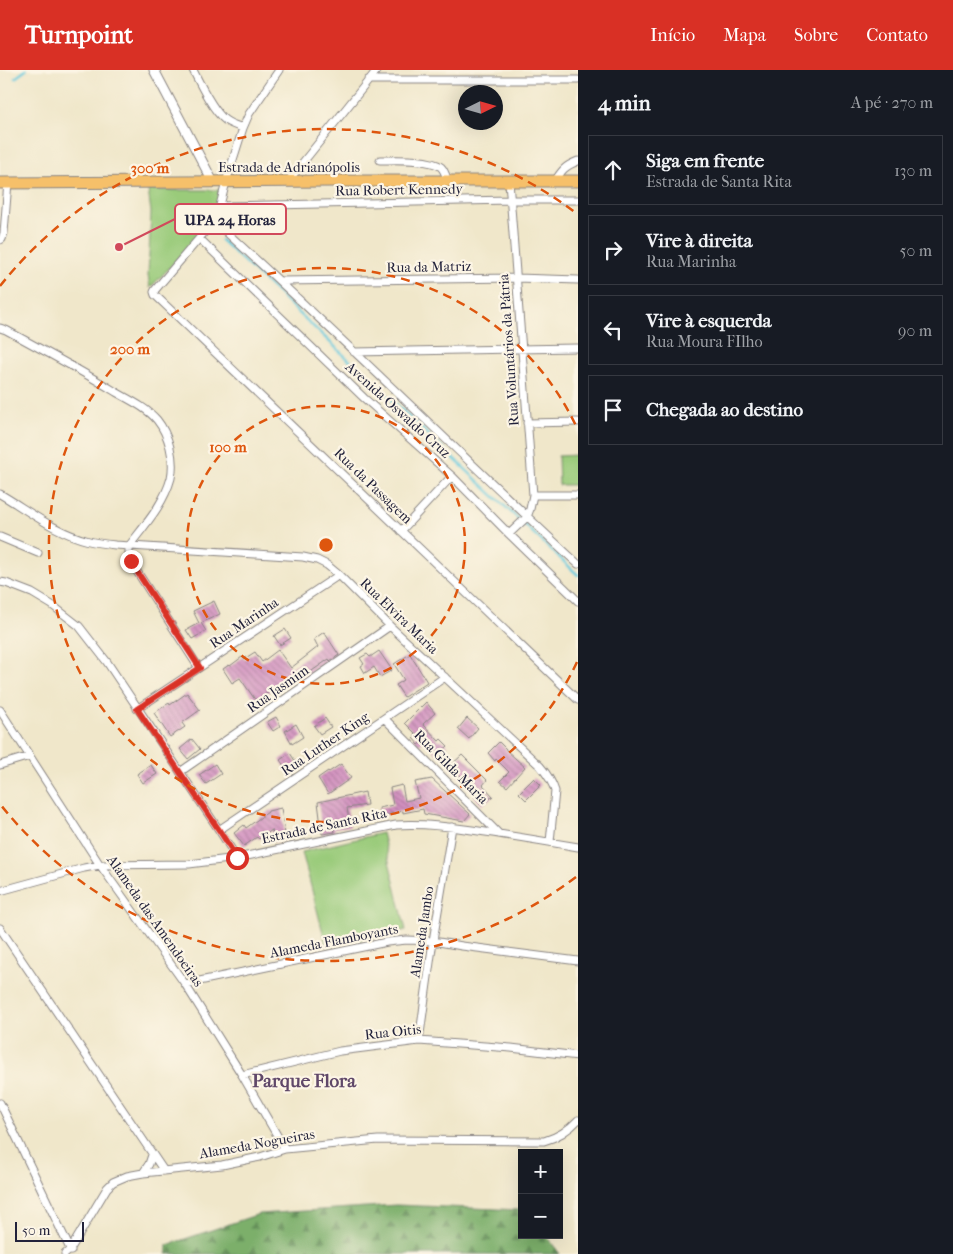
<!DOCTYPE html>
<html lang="pt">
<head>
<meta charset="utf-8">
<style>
	:root { --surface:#171b24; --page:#242831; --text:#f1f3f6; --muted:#9ea1a6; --line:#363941; --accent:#d93025 }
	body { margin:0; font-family:"IM FELL French Canon",serif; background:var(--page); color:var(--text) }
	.controls { position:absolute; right:15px; bottom:15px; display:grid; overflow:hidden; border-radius:0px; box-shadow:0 5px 20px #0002 }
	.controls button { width:45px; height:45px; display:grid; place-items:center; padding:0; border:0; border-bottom:1px solid var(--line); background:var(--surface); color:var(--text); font:25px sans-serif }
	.compass { position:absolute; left:458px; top:15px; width:45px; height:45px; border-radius:50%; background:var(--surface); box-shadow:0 5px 20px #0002; rotate:85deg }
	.scale { position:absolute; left:15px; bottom:12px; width:69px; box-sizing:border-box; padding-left:5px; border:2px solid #22223b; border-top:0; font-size:14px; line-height:18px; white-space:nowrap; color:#22223b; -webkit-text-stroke:4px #fcf5e5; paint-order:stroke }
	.stop { position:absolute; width:15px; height:15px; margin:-11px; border:4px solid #d93025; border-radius:50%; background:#fff }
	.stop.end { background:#d93025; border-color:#fff; box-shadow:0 1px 5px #0008 }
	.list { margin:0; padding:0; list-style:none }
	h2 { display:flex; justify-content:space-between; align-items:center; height:65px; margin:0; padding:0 20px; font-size:21px }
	h2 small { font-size:16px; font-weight:400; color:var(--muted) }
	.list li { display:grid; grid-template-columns:32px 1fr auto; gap:15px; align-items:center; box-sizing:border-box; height:70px; margin:0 10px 10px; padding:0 10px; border:1px solid var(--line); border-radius:0px }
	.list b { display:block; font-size:19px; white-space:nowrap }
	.list p { margin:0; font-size:16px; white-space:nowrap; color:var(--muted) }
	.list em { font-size:16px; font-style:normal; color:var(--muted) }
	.icon { flex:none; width:28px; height:28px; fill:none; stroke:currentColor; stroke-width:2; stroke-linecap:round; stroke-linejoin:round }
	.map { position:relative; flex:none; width:578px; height:1184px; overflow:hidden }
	header { display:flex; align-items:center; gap:30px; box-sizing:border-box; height:70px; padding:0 25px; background:var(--accent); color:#fff }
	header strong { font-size:24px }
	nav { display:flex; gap:28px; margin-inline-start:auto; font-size:18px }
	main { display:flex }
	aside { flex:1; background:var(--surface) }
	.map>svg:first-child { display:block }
</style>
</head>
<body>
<header>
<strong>Turnpoint</strong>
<nav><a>Início</a><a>Mapa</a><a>Sobre</a><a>Contato</a></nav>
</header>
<main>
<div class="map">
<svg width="578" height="1184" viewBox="0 0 578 1184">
	<defs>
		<pattern id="forest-firs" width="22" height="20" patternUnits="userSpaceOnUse" patternTransform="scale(1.25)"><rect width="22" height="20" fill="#7baf6a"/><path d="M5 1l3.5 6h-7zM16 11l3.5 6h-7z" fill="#648e58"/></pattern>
		<pattern id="building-back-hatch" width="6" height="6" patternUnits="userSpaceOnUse" patternTransform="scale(1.25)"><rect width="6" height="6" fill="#d290bf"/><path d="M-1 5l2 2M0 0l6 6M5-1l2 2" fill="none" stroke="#aa759c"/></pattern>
	</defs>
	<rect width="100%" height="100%" fill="#fcf5e5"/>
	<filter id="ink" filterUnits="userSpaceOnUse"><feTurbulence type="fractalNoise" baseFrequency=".02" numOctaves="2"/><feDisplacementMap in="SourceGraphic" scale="10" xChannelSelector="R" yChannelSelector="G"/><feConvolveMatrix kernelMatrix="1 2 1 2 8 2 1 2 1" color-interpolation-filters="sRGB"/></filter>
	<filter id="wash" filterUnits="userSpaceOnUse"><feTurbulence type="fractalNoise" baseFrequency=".0096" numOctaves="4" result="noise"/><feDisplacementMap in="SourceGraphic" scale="20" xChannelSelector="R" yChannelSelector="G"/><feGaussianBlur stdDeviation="1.12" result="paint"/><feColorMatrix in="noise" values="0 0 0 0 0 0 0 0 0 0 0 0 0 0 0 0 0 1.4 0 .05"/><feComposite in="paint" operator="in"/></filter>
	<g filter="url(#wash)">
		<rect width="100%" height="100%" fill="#f0e7ca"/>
		<!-- forest -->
		<path fill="url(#forest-firs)" stroke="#4e6852" d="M396,1135L522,1140V1165H546L560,1184H167V1175L259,1144Z"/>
		<!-- park -->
		<path fill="#9acb7a" stroke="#5e765a" d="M148,120H223L214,151L150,218L148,205L151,142Z
			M578,385V415H559L558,386Z
			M382,763L406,860L327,878L302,782Z"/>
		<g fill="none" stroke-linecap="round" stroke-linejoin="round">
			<!-- stream -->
			<path stroke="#60c8dd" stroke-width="2.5" d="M15,8L26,0
				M221,170L578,505"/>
		</g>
		<g id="blocks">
			<!-- building -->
			<path fill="url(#building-back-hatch)" d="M214,531L220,544L201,553L206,561L192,569L186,560L199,553L193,541Z
				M285,559L291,568L280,575L274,566Z
				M324,562L339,585L330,591L329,589L299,610L296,605L275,621L273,619L256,631L240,608L232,613L223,599L229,595L230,596L242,587L244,589L255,582L262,592L278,580L291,598L318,577L314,569Z
				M379,581L392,600L380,607L374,597L365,603L361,596L364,594L360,588L367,584L370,587Z
				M410,584L427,612L404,627L396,615L404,610L394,594Z
				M187,623L200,640L182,653L185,657L170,667L154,643L169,633L170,635Z
				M426,632L435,643L423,654L439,671L441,669L448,676L438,685L424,671L419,675L413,668L417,665L405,653Z
				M276,647L281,656L273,661L267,652Z
				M325,648L331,657L320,664L314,656Z
				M467,648L478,658L469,669L458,659Z
				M296,654L303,667L292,674L285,661Z
				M192,669L200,679L188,689L180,679Z
				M499,672L506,679V680L525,697L507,717L500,711L509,702L496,689L495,691L488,683Z
				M290,683L299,697L290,704L280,690Z
				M462,685L487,710L483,715L493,726L482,735L474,726L477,723L460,705L459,706L449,697Z
				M215,694L221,704L206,714L199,705Z
				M341,694L351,708L328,724L318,708L328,701L329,702Z
				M151,695L157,704L143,713L137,704Z
				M534,708L541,715L526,730L519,723Z
				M432,709L470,744L464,751L424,744L423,739L403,743V741L381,746L379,738L393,735L390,718L402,715L405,731L419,728L415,712Z
				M365,722L367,735L347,738L350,756L334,758L335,762L322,764L318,732Z
				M281,738L286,770L274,772L272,760L259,769L257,767L244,776L234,763L244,755L246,758L268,742V741Z"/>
		</g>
	</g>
	<g filter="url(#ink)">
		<use href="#blocks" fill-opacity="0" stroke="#898482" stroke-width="1"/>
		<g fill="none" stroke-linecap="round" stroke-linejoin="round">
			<defs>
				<path id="minor" d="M193,0C200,14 213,41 225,50C230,54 237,56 243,58
					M279,0L249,44L243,58L226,112L218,143L214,151L155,220L154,222L155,225L578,630
					M368,10H578
					M380,90C395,90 429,88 441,97C445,101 446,106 448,112
					M288,111L377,0
					M555,111C562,100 565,96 578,91
					M220,136L510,130H578
					M214,151C338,263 456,381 578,494
					M200,169L364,328L452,406L509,464L578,531
					M0,170L2,169L4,163L8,112
					M281,211L517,208L578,210
					M0,258L6,260C43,280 80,300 116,322C130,330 147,338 157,350C169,365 175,389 171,408C164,434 145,455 129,476
					M354,282L578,278
					M527,353L578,352
					M0,424C29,441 56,463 89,471C97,473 106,474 115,475L303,487L317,490L327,495L339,505L390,556L540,696C547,704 552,711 555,721L550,772
					M533,425H578
					M401,461L452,406
					M509,464L527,447L530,439L533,425L509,111
					M0,467L38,483
					M129,476V485L136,500L199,598
					M0,512L6,513L32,523L52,535L79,556L107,592L219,760L237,788
					M137,639L339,505
					M0,640L100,795L185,914L242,1005L285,1079
					M385,649L499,764
					M0,695L30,686
					M180,702L390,556
					M219,760L445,607
					M0,821L84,798L100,795L189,794L237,788L396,755C421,753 446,756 472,760C507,765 543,771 578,777
					M0,858L164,1101
					M185,914L387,872L407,870L433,871L462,876L578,891
					M419,971L433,871L452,757
					M242,1005L340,981L419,971L511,978L578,986
					M0,1033L71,1181
					M143,1103L149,1094L152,1085
					M65,1184L70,1180L107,1118L113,1112L127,1106L143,1103L222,1095L260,1087L285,1079L378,1070L544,1071C558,1067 568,1061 578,1050"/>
				<path id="tertiary" d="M154,0L213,112"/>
				<path id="primary" d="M0,113L336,111H578"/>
			</defs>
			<!-- minor casing -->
			<use href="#minor" stroke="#898482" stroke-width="9"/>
			<!-- tertiary casing -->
			<use href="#tertiary" stroke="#898482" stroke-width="11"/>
			<!-- primary casing -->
			<use href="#primary" stroke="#898482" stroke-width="13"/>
			<!-- minor -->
			<use href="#minor" stroke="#fff" stroke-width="7"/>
			<!-- tertiary -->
			<use href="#tertiary" stroke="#fff" stroke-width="9"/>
			<!-- primary -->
			<use href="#primary" stroke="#f6c06b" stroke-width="11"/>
		</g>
	</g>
	<g fill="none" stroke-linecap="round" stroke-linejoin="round" filter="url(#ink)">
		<!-- route -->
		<path stroke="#d93025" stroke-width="6" d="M131,491L136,500L200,598L137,639L219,760L237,788"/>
	</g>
	<!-- distance rings -->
	<g fill="none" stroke="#de560e" stroke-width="2.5" stroke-dasharray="9 6">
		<circle cx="326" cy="475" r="139"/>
		<path d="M577 592A277 277 0 1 1 577 358"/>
		<path d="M576 807A416 416 0 0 1 0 734M0 216A416 416 0 0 1 576 143"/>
	</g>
	<g text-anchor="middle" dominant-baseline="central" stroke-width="4.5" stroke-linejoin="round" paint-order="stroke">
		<!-- street labels -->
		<g font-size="14" fill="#22223b" stroke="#fcf5e5">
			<text x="289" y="97">Estrada de Adrianópolis</text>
			<text transform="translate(399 120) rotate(-1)">Rua Robert Kennedy</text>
			<text transform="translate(429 197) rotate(-1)">Rua da Matriz</text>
			<text transform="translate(509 280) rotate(-94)">Rua Voluntários da Pátria</text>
			<text transform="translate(398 340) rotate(42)">Avenida Oswaldo Cruz</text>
			<text transform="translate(373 416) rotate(44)">Rua da Passagem</text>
			<text transform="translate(399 546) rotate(44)">Rua Elvira Maria</text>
			<text transform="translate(244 553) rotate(-34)">Rua Marinha</text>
			<text transform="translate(278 619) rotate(-35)">Rua Jasmim</text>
			<text transform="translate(325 674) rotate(-34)">Rua Luther King</text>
			<text transform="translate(451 697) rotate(45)">Rua Gilda Maria</text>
			<text transform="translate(324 756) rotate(-12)">Estrada de Santa Rita</text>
			<text transform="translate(155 851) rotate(55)">Alameda das Amendoeiras</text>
			<text transform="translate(422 862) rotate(-81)">Alameda Jambo</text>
			<text transform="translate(334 871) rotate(-11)">Alameda Flamboyants</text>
			<text transform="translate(393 962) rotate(-6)">Rua Oitis</text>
			<text transform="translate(257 1074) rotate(-10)">Alameda Nogueiras</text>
		</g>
		<!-- district labels -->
		<g font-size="19" font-weight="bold" fill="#604869" stroke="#fcf5e5">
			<text x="304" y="1011">Parque Flora</text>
		</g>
	</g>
	<circle cx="326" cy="475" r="8" fill="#de560e" stroke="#fcf5e5" stroke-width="2.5"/>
	<g font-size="15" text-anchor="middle" font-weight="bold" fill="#de560e" stroke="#fcf5e5" stroke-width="4.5" stroke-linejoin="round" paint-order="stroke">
		<text x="150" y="103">300 m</text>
		<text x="130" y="284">200 m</text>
		<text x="228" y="382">100 m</text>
	</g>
	<!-- callouts -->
	<path fill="none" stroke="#d1495b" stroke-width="2" d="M119 177L175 149"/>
	<circle fill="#d1495b" stroke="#fcf5e5" stroke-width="2" cx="119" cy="177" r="5"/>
	<rect fill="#fcf5e5" stroke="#d1495b" stroke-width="2" x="175" y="134" width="111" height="30" rx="5"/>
	<g font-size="15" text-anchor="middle" font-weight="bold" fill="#22223b">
		<text x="230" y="155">UPA 24 Horas</text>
	</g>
</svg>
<div class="controls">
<button>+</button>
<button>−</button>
</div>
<svg class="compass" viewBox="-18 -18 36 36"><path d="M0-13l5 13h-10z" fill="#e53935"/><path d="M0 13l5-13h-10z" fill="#9ea1a6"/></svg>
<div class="scale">50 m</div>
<div class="stop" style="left:237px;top:788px"></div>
<div class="stop end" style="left:131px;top:491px"></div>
</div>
<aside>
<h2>4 min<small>A pé · 270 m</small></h2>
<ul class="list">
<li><svg class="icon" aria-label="ahead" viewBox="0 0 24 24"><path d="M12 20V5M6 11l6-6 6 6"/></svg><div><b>Siga em frente</b><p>Estrada de Santa Rita</p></div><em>130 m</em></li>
<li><svg class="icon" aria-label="right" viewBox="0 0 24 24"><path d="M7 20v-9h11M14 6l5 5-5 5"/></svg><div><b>Vire à direita</b><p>Rua Marinha</p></div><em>50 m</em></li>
<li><svg class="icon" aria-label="left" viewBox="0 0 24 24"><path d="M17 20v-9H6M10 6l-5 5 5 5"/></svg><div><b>Vire à esquerda</b><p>Rua Moura FIlho</p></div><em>90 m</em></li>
<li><svg class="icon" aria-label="arrive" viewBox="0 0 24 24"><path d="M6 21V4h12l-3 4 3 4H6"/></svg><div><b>Chegada ao destino</b></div></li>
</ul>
</aside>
</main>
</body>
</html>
